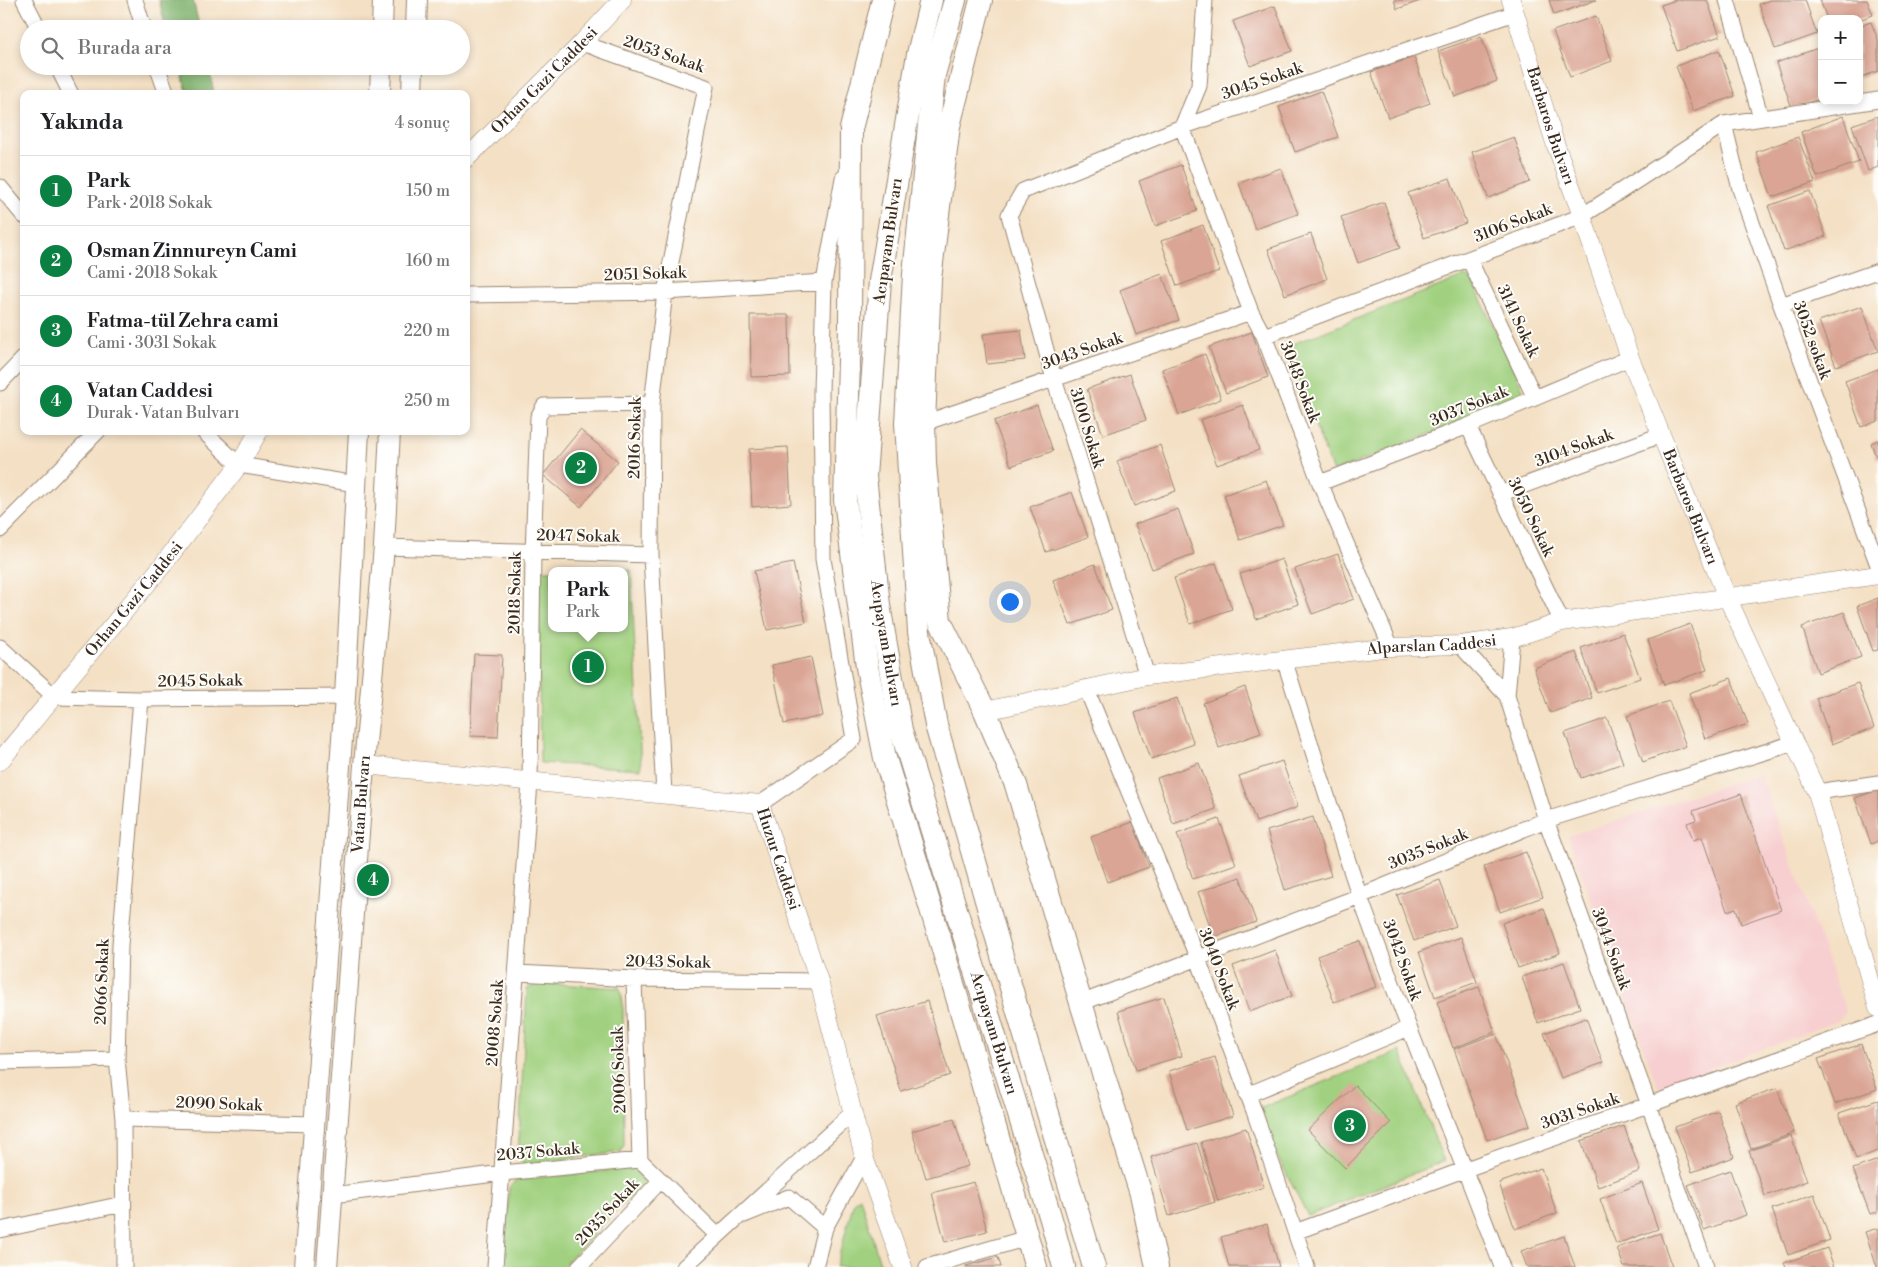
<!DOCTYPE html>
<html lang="tr">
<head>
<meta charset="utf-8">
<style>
	:root { --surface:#fff; --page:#f2f2f2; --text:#202124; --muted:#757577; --line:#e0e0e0; --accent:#0b8043 }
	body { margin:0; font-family:"Libre Bodoni",serif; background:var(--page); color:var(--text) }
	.controls { position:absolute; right:15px; top:15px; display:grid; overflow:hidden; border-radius:10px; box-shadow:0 2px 8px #0003 }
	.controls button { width:45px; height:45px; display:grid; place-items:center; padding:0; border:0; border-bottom:1px solid var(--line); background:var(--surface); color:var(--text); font:25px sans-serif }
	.you { position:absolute; left:1009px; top:601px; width:18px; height:18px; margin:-12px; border:4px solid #fff; border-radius:50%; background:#1a73e8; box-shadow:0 0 0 8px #1a73e833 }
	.badge { display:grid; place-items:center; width:32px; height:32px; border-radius:50%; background:var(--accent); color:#fff; font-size:16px; font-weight:700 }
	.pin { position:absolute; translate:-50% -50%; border:2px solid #fff; box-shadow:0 1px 5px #0006 }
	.popup { position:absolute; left:548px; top:567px; width:80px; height:65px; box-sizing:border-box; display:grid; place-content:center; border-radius:10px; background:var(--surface); filter:drop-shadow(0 1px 4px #0005); font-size:16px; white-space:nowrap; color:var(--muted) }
	.popup b { font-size:19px; color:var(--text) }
	.popup::after { content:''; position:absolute; left:50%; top:100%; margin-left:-10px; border:10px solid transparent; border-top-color:var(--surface) }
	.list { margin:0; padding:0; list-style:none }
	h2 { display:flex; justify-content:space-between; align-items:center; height:65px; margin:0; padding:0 20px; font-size:21px }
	h2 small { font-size:16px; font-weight:400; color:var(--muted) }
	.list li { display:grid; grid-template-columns:32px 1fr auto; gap:15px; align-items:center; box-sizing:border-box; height:70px; padding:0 20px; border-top:1px solid var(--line) }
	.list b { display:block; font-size:19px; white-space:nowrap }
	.list p { margin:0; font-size:16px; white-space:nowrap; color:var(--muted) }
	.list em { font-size:16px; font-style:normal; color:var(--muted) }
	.icon { flex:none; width:28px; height:28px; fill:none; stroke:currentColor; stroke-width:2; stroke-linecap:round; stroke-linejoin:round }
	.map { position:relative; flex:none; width:1878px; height:1267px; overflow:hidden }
	.search { position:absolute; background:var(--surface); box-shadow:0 2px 8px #0003; left:20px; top:20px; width:450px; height:55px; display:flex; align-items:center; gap:12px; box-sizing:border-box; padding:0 18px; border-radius:28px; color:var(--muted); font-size:19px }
	.panel { position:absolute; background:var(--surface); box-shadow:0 2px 8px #0003; left:20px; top:90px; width:450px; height:345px; border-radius:10px }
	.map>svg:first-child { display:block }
</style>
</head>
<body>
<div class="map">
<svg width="1878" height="1267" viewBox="0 0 1878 1267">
	<rect width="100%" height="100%" fill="#fdfcf7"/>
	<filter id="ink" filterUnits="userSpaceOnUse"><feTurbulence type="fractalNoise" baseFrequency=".02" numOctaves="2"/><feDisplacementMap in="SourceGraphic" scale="10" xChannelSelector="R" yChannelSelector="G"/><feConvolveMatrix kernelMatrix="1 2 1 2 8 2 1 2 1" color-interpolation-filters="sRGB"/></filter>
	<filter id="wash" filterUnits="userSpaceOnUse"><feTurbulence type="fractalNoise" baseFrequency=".0096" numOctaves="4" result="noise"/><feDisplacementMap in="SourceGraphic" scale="20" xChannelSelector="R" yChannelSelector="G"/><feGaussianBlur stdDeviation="1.12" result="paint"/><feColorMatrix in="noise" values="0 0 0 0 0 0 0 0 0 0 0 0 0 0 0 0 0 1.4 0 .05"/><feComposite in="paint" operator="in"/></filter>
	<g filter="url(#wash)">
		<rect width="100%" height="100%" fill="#f4e0c4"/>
		<!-- built -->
		<path fill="#f7cfd0" d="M1760,774L1846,1011L1840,1020L1658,1088L1568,836Z"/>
		<!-- green -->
		<path fill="#a1d180" stroke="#6e7e4f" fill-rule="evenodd" d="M1465,276L1472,280L1526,396L1333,472L1285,347Z
			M538,570H631L641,769L540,763ZM552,571H624V628H552Z
			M541,983L620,988L623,1003L624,1145L621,1152L524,1164L518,1158L527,989Z
			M1400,1051L1444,1161L1308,1216L1254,1111Z
			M634,1168L644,1183L562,1267H504L509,1188L516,1180Z
			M860,1197L881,1267H836L854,1201Z"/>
		<!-- forest -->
		<path fill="#80b36e" stroke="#5e6e46" d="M159,0H193L200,29H166Z
			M179,66H209L214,94H188Z"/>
		<g id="blocks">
			<!-- building -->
			<path fill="#daa594" d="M1394,0H1423L1397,9Z
				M1549,0H1596L1554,15Z
				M1676,0H1707L1720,36L1677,51L1661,5Z
				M1770,0H1805L1817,34L1775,49L1759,4Z
				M1820,0H1867L1873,15L1859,20V19H1827Z
				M1275,6L1292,51L1250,66L1233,21Z
				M1596,16L1612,61L1570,77L1553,31Z
				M1871,22L1878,40V71L1859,78V26Z
				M1481,36L1497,81L1455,97L1438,51Z
				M1818,48L1822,57V98L1792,108L1776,63Z
				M1719,50L1735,96L1693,111L1676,66Z
				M1414,57L1430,103L1388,118L1371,72Z
				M1321,91L1338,137L1295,152L1279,107Z
				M1843,116L1859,162L1817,177L1801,132Z
				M1878,116V167L1868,171L1852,125Z
				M1514,137L1530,182L1488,198L1472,152Z
				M1798,137L1815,182L1772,197L1756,152Z
				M1181,165L1197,211L1155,226L1139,181Z
				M1281,168L1298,214L1255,229L1239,183Z
				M1450,178L1466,223L1424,238L1408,193Z
				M1810,191L1826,236L1784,251L1768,206Z
				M1384,202L1400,248L1358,263L1341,217Z
				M1203,225L1219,271L1177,286L1161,241Z
				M1311,234L1327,279L1285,295L1268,249Z
				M1162,274L1179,320L1136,335L1120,290Z
				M1862,306L1878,351L1836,366L1819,321Z
				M750,315H789L790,376L751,377Z
				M1021,330L1025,360L987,364L983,334Z
				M1252,332L1268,377L1226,393L1209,347Z
				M1205,354L1221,399L1179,415L1162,369Z
				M1878,369V421L1861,427L1845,381Z
				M1130,374L1146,420L1103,435L1087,389Z
				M1037,405L1053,451L1011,466L994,421Z
				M1243,405L1259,450L1217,465L1200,420Z
				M580,430L618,461L581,507L543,475Z
				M1878,440V462L1871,443Z
				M1160,445L1176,491L1134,506L1117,461Z
				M788,447L791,504L752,507L749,449Z
				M1266,480L1283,525L1240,540L1224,495Z
				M1072,492L1088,537L1046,552L1030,507Z
				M1178,509L1194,554L1152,569L1135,524Z
				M1338,554L1354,599L1312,614L1295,569Z
				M1282,559L1298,604L1256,619L1240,574Z
				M793,563L806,622L767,630L754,571Z
				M1216,563L1232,609L1190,624L1174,578Z
				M1095,564L1112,610L1070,625L1053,580Z
				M1878,598V650L1873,651L1857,606Z
				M1844,612L1861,657L1818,673L1802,627Z
				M1690,624L1707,670L1664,685L1648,640Z
				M1623,633L1640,678L1597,693L1581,648Z
				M1576,652L1592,698L1550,713L1534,668Z
				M474,654L502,655L498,737L470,736Z
				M811,657L823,716L784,724L772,665Z
				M1731,678L1748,724L1705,739L1689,693Z
				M1858,683L1874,728L1832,744L1816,698Z
				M1245,687L1261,733L1219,748L1203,703Z
				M1177,698L1194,744L1151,759L1135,713Z
				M1669,701L1686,746L1643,762L1627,716Z
				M1607,718L1623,763L1581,778L1565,733Z
				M1282,761L1298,807L1256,822L1239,776Z
				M1199,763L1216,809L1173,824L1157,778Z
				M1878,790V841L1871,844L1855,798Z
				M1741,794L1781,910L1741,924L1736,908L1727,911L1702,837L1693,840L1687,823L1696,820L1693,811Z
				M1313,817L1331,876L1285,890L1267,831Z
				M1219,819L1236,864L1193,879L1177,834Z
				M1133,822L1149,867L1107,882L1091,837Z
				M1526,852L1543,897L1500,912L1484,867Z
				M1240,877L1256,922L1214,937L1198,892Z
				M1440,880L1456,926L1414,941L1397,895Z
				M1544,908L1560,953L1518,968L1502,923Z
				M1461,937L1477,982L1435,997L1419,952Z
				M1360,941L1376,987L1334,1002L1317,956Z
				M1275,950L1292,996L1249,1011L1233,966Z
				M1564,962L1580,1008L1538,1023L1522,977Z
				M1479,987L1495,1032L1453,1048L1437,1002Z
				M1164,997L1182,1056L1136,1070L1118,1011Z
				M927,1001L950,1075L901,1091L877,1016Z
				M1586,1018L1603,1063L1561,1078L1544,1033Z
				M1496,1034L1530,1125L1487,1140L1454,1049Z
				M1861,1044L1877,1089L1835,1104L1818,1059Z
				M1215,1057L1233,1116L1187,1130L1169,1071Z
				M1355,1085L1391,1123L1345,1168L1308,1130Z
				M1777,1088L1794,1133L1751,1149L1735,1103Z
				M1878,1100V1151L1856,1159L1839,1113Z
				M1718,1111L1734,1157L1692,1172L1675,1127Z
				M954,1119L968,1166L926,1178L912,1131Z
				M1624,1126L1640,1171L1598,1187L1581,1141Z
				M1246,1128L1264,1187L1218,1201L1201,1142Z
				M1791,1136L1807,1181L1765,1196L1749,1151Z
				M1197,1143L1215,1202L1169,1216L1151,1157Z
				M1878,1160V1212L1870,1214L1853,1169Z
				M1541,1168L1557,1213L1515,1229L1499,1183Z
				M1730,1170L1746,1215L1704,1230L1688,1185Z
				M974,1182L987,1231L945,1242L932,1193Z
				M1642,1183L1658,1229L1616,1244L1600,1199Z
				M1814,1194L1830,1240L1788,1255L1772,1209Z
				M1267,1224L1279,1267H1229L1221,1237Z
				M1878,1228V1267H1877L1865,1232Z
				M1660,1233L1672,1267H1624L1617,1248Z
				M1564,1236L1575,1267H1527L1521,1251Z
				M1827,1248L1834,1267H1786L1784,1263Z
				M998,1257L1001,1267H966V1266Z"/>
		</g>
	</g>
	<g filter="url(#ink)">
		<use href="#blocks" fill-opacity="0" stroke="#988571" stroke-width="1"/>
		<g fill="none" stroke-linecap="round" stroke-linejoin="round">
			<defs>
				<path id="minor" d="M24,0L39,29
					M135,0L144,29
					M1727,0L1761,118
					M582,43L706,87L665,292L652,404L651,555L664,794
					M57,66L71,94
					M157,66L167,94
					M1724,124L1740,189L1781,305L1878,565
					M1182,127L1251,312L1264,336L1320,483L1391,647
					M1182,127L1199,86L1205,0
					M0,187L24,216
					M1469,259L1535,398
					M466,295L665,292L824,282
					M1781,305L1878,271
					M1264,336L1582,216L1724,124L1878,100
					M0,383L24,358
					M924,423L1251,312
					M1468,426L1562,622
					M203,431L239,465L356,484
					M1320,483L1468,426L1630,358
					M1500,494L1661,435
					M0,530L98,431
					M384,547L651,555
					M1512,638L1507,696L1546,820L1649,1105L1706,1267
					M1460,645L1507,696
					M0,647L55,697L141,699L345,697
					M1284,659C1309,738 1333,818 1360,897C1404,1021 1456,1143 1502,1267
					M1147,676L1054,379L1009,215L1023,191L1182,127L1515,13
					M1086,688L1198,959L1254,1111L1307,1267
					M1817,792L1878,783
					M760,804L854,739L823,559L821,392L824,282L843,178
					M517,973L634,979L819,981
					M634,979L640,1160
					M1081,1003L1360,896L1546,820L1794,743
					M0,1062L117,1059
					M1247,1095L1409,1028
					M123,1119L315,1124
					M333,1195L502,1173L640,1160L717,1235
					M744,1215L789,1197L825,1228
					M0,1230L123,1204
					M1295,1232L1466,1169L1878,1024
					M124,1267L123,1119L117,1059L120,945L141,699
					M495,1267L530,782L533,553L538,417L544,406L652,404
					M579,1267L661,1180
					M684,1267L853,1112
					M815,1267L825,1228L864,1157
					M927,1267L1027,1238"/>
				<g id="tertiary">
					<path id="s1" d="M1511,0L1555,143L1582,216L1630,358L1727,597L1817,792L1878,1008"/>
					<path id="s2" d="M466,159L582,43L622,0"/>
					<path id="s3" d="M985,711L1147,676L1391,647L1460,645L1512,638L1562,622L1878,575"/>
					<path id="s4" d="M0,761L162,566L239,465L259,431"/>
					<path id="s5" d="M364,765L760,804L819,981L864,1157L903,1267"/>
				</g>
				<g id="secondary">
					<path d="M382,29L383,0"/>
					<path d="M416,29L417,0"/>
					<path d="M380,94L381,66"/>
					<path d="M412,94L413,66"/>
					<path d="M304,1267L345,697L359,431"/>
					<path id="s6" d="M327,1267L364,765L384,547L390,431"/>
				</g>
				<g id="primary">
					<path d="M883,0L851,129L850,327L845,500L867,667L885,758L937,929L1036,1267"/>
					<path id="s7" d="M931,0L918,54L880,281L865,476L879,605L901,730L1051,1219L1064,1267"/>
					<path d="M955,0L934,75L914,274L906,423L919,632L936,725L1022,1026L1094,1267"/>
					<path d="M981,0L949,126L930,279L924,423L925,464L940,621L985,711L1016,785L1081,1003L1141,1194L1157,1267"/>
				</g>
			</defs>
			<!-- minor casing -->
			<use href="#minor" stroke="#988571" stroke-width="17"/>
			<!-- tertiary casing -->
			<use href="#tertiary" stroke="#988571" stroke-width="19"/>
			<!-- secondary casing -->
			<use href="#secondary" stroke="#988571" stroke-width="22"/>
			<!-- primary casing -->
			<use href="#primary" stroke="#988571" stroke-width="24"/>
			<!-- minor -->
			<use href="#minor" stroke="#fff" stroke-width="15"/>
			<!-- tertiary -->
			<use href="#tertiary" stroke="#fff" stroke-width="18"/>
			<!-- secondary -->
			<use href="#secondary" stroke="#fff" stroke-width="20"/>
			<!-- primary -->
			<use href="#primary" stroke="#fff" stroke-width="22"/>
		</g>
	</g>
	<g text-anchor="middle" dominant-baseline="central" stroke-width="4" stroke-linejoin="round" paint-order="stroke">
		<!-- street labels -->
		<g font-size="16" fill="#3b2a1e" stroke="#fdfcf7">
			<text transform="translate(664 54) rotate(19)">2053 Sokak</text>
			<text stroke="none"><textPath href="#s2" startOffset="111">Orhan Gazi Caddesi</textPath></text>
			<text transform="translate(1262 81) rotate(-19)">3045 Sokak</text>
			<text stroke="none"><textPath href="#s1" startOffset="132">Barbaros Bulvarı</textPath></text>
			<text transform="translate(1513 223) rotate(-21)">3106 Sokak</text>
			<text transform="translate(888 241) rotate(-82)">Acıpayam Bulvarı</text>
			<text transform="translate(645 274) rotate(-2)">2051 Sokak</text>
			<text transform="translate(1518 321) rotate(65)">3141 Sokak</text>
			<text transform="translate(1812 340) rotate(70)">3052 sokak</text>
			<text transform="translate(1082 351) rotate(-19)">3043 Sokak</text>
			<text transform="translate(1300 382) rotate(69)">3048 Sokak</text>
			<text transform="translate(1469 406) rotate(-22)">3037 Sokak</text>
			<text transform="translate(1087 428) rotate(73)">3100 Sokak</text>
			<text transform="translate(635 438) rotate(-89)">2016 Sokak</text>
			<text transform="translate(1574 448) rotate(-20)">3104 Sokak</text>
			<text stroke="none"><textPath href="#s1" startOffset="538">Barbaros Bulvarı</textPath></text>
			<text transform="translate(1531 517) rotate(64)">3050 Sokak</text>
			<text transform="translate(578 536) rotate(1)">2047 Sokak</text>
			<text transform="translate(515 593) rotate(-89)">2018 Sokak</text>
			<text stroke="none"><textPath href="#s4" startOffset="210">Orhan Gazi Caddesi</textPath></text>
			<text stroke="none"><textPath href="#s7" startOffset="650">Acıpayam Bulvarı</textPath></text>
			<text stroke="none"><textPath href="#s3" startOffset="452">Alparslan Caddesi</textPath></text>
			<text transform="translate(200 681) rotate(-1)">2045 Sokak</text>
			<text stroke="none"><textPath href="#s6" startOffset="464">Vatan Bulvarı</textPath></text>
			<text transform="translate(1428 849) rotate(-22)">3035 Sokak</text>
			<text stroke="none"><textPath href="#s5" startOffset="456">Huzur Caddesi</textPath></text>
			<text transform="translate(1611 949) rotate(70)">3044 Sokak</text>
			<text transform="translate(1402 960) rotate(70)">3042 Sokak</text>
			<text transform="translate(668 962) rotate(1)">2043 Sokak</text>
			<text transform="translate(1219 969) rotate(69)">3040 Sokak</text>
			<text transform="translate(102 982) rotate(-88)">2066 Sokak</text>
			<text transform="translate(495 1023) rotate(-86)">2008 Sokak</text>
			<text stroke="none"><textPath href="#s7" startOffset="1055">Acıpayam Bulvarı</textPath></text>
			<text transform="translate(619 1070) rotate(-92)">2006 Sokak</text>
			<text transform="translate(219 1104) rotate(2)">2090 Sokak</text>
			<text transform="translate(1580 1111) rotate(-19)">3031 Sokak</text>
			<text transform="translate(538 1152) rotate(-5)">2037 Sokak</text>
			<text transform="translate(607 1212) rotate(-47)">2035 Sokak</text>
		</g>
	</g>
</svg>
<div class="controls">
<button>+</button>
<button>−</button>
</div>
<div class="you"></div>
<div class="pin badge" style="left:588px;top:667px">1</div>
<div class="popup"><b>Park</b>Park</div>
<div class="pin badge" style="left:581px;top:468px">2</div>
<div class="pin badge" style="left:1350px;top:1126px">3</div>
<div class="pin badge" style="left:373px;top:880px">4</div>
<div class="search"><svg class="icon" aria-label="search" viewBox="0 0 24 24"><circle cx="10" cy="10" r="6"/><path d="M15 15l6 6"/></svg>Burada ara</div>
<section class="panel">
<h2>Yakında<small>4 sonuç</small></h2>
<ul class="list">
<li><span class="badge">1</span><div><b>Park</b><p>Park · 2018 Sokak</p></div><em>150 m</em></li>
<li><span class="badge">2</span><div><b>Osman Zinnureyn Cami</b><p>Cami · 2018 Sokak</p></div><em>160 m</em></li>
<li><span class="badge">3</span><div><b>Fatma-tül Zehra cami</b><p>Cami · 3031 Sokak</p></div><em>220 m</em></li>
<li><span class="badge">4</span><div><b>Vatan Caddesi</b><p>Durak · Vatan Bulvarı</p></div><em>250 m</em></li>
</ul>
</section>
</div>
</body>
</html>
